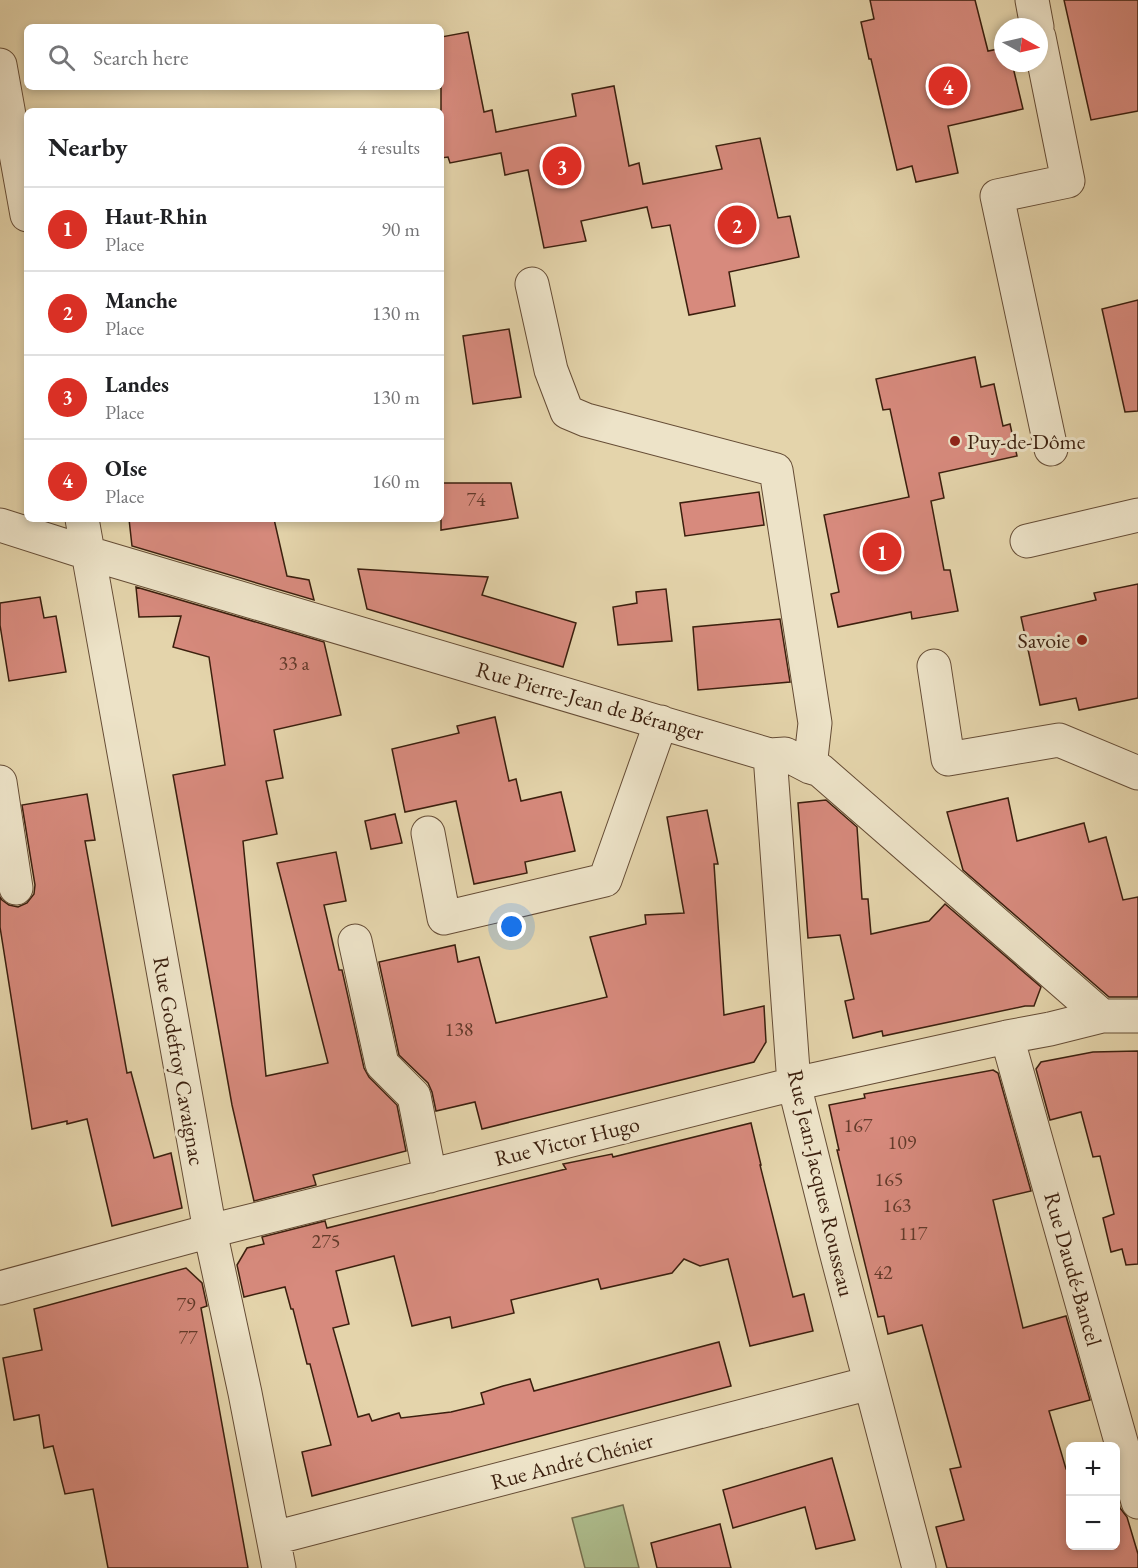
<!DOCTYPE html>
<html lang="en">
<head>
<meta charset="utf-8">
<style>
	:root { --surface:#fff; --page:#f2f2f2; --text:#202124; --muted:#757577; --line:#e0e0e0; --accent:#d93025 }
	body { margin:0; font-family:"EB Garamond",serif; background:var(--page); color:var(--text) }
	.controls { position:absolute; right:18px; bottom:18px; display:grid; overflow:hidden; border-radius:9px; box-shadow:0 3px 9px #0003 }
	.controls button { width:54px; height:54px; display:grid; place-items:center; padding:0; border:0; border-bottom:2px solid var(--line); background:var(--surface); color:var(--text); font:30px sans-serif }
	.compass { position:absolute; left:994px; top:18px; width:54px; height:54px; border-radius:50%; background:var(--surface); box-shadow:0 3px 9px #0003; rotate:98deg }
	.you { position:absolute; left:512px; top:927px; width:21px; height:21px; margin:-15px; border:4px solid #fff; border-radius:50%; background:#1a73e8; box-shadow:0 0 0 9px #1a73e833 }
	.badge { display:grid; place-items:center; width:39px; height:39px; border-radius:50%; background:var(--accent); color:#fff; font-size:20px; font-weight:700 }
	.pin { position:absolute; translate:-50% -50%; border:3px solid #fff; box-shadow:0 2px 6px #0006 }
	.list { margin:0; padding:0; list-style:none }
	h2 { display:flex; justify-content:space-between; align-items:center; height:78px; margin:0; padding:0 24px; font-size:26px }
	h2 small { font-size:20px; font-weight:400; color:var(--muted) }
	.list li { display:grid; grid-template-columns:39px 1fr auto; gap:18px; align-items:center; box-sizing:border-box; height:84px; padding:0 24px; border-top:2px solid var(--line) }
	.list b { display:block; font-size:22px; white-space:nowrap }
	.list p { margin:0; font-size:20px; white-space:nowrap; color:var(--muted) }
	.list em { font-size:20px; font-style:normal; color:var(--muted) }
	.icon { flex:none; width:33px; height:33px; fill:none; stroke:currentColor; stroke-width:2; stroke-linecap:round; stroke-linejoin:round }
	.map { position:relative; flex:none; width:1138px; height:1568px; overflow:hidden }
	.search { position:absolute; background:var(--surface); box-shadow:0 3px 9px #0003; left:24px; top:24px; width:420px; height:66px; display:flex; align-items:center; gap:15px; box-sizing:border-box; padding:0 21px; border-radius:9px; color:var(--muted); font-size:22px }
	.panel { position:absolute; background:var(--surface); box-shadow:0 3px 9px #0003; left:24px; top:108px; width:420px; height:414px; border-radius:9px }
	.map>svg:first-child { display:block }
</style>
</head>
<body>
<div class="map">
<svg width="1138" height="1568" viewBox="0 0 1138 1568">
	<rect width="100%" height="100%" fill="#e4d4ab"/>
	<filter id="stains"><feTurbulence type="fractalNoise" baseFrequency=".00333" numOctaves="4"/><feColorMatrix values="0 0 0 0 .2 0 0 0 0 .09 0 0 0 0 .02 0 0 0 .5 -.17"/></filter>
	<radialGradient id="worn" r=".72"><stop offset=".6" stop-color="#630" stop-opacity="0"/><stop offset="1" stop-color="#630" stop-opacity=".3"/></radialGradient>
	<!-- green -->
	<path fill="#aebe8e" stroke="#746e4e" stroke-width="1.5" d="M623,1505L639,1568H585L572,1518Z"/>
	<!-- building -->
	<path fill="#d78a7d" stroke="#3b1f0e" stroke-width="1.5" d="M870,0H975L988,51L1003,48V63H1012L1023,109L948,126L958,173L916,182L912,166L897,170L871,59H869L861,22L874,19Z
		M1064,0H1138V111L1091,120Z
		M468,32L484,112L492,110L496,132L576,116L572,94L614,86L629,166L639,163L643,184L722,169L716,146L760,138L778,218L790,216L799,257L729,272L735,306L689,315L670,225L652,228L647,207L581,221L586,241L544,248L528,170L505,175L501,153L450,163L448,157L441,158V37Z
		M1138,300V411L1125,412L1102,309Z
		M509,329L521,397L473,404L463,336Z
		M975,357L981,387L994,384L1003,426L1010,424L1017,456L939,473L944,498L931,501L944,570H950L958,611L912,619L911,612L838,627L831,594L839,592L824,515L909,497L890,409L883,410L876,379Z
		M441,483H511L518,518L441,530Z
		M759,492L764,525L685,536L680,503Z
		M129,519H274L287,576L309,580L314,600L132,546Z
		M358,569L488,577L482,595L576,623L563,667L367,609Z
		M1138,584V698L1079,710L1076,698L1040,705L1021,617L1096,600L1094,593Z
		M136,587L324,642L341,715L274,730L283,778L266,781L277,834L243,841L266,1076L328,1063L277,863L336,852L346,901L324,905L339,970H342L364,1068L369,1077L397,1105L406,1151L313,1175L316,1185L254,1201L232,1105L173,775L225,765L209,657L173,647L181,616L139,617Z
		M666,589L672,641L618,645L613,607L637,603L636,592Z
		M40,597L44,618L56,616L66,672L9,681L0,625V603Z
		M780,619L790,682L698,690L693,627Z
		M495,717L509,781L516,779L521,801L561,792L575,851L525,862L527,873L474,884L456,801L405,812L392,749L459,733L457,726Z
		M87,794L95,840L85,841L127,1073L131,1072L154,1158L171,1153L182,1208L112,1226L87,1119L67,1124V1121L32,1129L0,927V897L2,900L9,905L18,907L27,903L34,894L35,885L22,805Z
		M1008,798L1017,841L1084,823L1089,842L1106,837L1123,900L1138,897V997H1109L963,870L947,812Z
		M826,800L857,827L862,899H868L871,934L929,921L945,904L1041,987L1034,1006H1025L883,1036L882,1031L853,1038L845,1001L854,999L840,935L808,938L798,803Z
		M707,810L718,864H714L724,1015L764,1006L766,1042L754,1062L482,1129L475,1102L436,1111L432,1092L428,1083L399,1055L379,962L455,945L458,962L479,957L496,1023L607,997L590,937L646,924L645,915L684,913L667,817Z
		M395,814L402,843L371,849L365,821Z
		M1138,1051V1264L1126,1265L1122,1249L1111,1252L1103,1218L1114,1214L1100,1156L1093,1157L1081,1112L1050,1120L1036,1069L1041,1062L1093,1052Z
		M993,1070L998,1073L1031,1191L993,1200L1023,1328L1066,1316L1090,1400L1049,1411L1066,1469L1071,1468V1545H1116V1491L1120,1508L1127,1517L1138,1554V1568H947L936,1527L964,1520L950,1469L961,1467L922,1325L888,1334L884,1316L878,1317L837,1150H839L829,1105L865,1098L864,1094Z
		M751,1123L761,1165H760L793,1297L804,1294L813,1331L750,1346L728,1259L700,1266L684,1259L672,1273L601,1289L598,1279L511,1300L514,1313L452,1328L450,1317L412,1326L394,1256L336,1271L349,1324L333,1328L358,1417L369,1414L372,1421L399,1413L401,1418L451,1412L484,1404L481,1393L503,1386L530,1379L534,1391L719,1342L731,1386L312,1496L302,1452L331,1445L310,1364H307L293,1309H291L285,1287L244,1297L237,1265L247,1248L264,1244L262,1237L325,1221L327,1228L566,1169L563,1164L612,1154L613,1157Z
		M186,1268L202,1283L207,1306L201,1308L248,1568H108L93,1489L65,1494L53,1446L44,1448L39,1415L14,1420L3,1358L42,1350L34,1309Z
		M832,1458L855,1540L816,1549L805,1507L733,1528L723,1490Z
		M720,1524L731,1568H657L651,1543Z"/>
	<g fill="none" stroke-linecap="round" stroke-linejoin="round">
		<defs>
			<path id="minor" d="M1032,0L1037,27
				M1039,37L1068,181L997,196L1051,449
				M0,65L27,215
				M532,284L551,370L567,412L586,420L776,470L815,723L810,767
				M82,519L210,1231L245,1393L279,1568
				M0,525L88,553L770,755L785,754L810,767L820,770L1102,1016
				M1027,541L1138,515
				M934,666L948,759L1059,740L1138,773
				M770,755L794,1084L834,1244L919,1568
				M0,782L16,888
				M428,833L444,918L605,880L661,722
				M355,941L382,1064L414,1096L430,1176
				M1007,1037L1138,1502
				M0,1288L210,1231L794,1084L1007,1037L1050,1029L1102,1016H1138
				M274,1538L870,1383"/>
		</defs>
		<!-- minor casing -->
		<use href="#minor" stroke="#654c35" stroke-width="35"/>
		<!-- minor -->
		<use href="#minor" stroke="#ede3c8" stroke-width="33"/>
	</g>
	<!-- markers -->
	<g fill="#8f2418" stroke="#ede3c8" stroke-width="2">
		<circle cx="955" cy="441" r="6"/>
		<circle cx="1082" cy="640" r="6"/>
	</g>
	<g text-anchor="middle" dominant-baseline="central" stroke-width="6" stroke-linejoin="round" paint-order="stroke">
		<!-- number labels -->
		<g font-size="20" fill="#623a2a">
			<text x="476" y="499">74</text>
			<text x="294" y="663">33 a</text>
			<text x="459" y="1029">138</text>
			<text x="858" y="1125">167</text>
			<text x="902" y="1142">109</text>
			<text x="889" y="1179">165</text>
			<text x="897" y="1205">163</text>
			<text x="913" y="1233">117</text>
			<text x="326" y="1241">275</text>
			<text x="883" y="1272">42</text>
			<text x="186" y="1304">79</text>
			<text x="188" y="1337">77</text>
		</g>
		<!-- poi labels -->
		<g font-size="22" fill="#3b1f0e" stroke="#ede3c8" text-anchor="start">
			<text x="967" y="441">Puy-de-Dôme</text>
			<text x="1070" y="640" text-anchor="end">Savoie</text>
		</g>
		<!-- street labels -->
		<g font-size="22" fill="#3b1f0e" stroke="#ede3c8">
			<text transform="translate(590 701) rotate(16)">Rue Pierre-Jean de Béranger</text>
			<text transform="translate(179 1061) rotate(80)">Rue Godefroy Cavaignac</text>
			<text transform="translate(567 1141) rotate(-14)">Rue Victor Hugo</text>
			<text transform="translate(821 1183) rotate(77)">Rue Jean-Jacques Rousseau</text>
			<text transform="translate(1073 1269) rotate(74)">Rue Daudé-Bancel</text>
			<text transform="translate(572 1461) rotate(-15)">Rue André Chénier</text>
		</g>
	</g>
	<rect width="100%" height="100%" filter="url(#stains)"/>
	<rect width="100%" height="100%" fill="url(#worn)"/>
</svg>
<div class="controls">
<button>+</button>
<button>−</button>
</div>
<svg class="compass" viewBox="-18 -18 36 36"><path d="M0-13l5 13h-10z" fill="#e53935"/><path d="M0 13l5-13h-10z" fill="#757577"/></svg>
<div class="you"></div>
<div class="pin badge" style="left:882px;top:552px">1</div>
<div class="pin badge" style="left:737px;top:225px">2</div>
<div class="pin badge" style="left:562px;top:166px">3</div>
<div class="pin badge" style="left:948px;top:86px">4</div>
<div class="search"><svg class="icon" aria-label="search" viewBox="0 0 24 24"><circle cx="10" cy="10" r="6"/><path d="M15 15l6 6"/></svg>Search here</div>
<section class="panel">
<h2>Nearby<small>4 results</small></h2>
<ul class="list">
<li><span class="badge">1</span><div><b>Haut-Rhin</b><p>Place</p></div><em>90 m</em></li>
<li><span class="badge">2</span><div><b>Manche</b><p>Place</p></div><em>130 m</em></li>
<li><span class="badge">3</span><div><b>Landes</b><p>Place</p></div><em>130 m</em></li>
<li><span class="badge">4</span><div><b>OIse</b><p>Place</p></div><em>160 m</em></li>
</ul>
</section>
</div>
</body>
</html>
